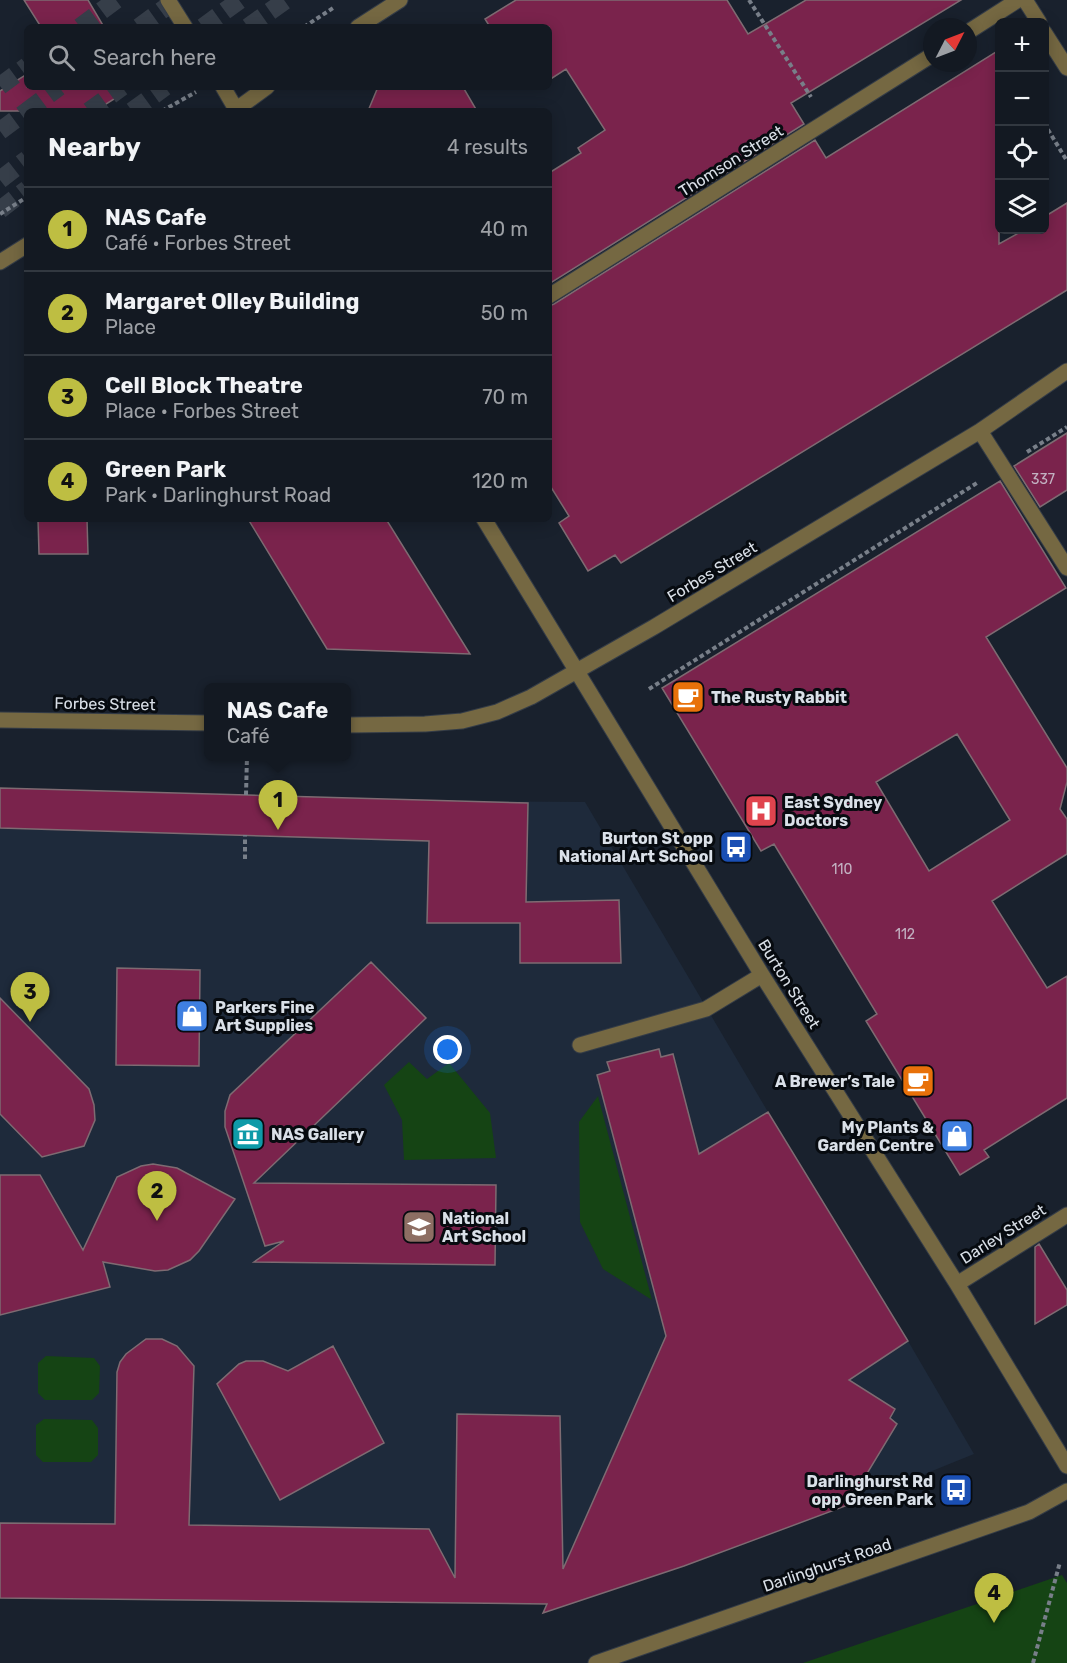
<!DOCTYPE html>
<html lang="en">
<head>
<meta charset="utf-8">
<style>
	:root { --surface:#131922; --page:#1c222a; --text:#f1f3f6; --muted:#9da0a5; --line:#323840; --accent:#bebe42 }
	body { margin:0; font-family:Rubik,sans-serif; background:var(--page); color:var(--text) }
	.controls { position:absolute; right:18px; top:18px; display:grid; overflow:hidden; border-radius:9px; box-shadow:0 3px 15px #0003 }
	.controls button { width:54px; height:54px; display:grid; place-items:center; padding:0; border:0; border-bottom:2px solid var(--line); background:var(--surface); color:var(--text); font:30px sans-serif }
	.compass { position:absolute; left:923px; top:18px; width:54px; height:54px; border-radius:50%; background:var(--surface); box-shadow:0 3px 15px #0003; rotate:48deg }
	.you { position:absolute; left:448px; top:1050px; width:21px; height:21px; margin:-15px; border:4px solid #fff; border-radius:50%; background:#1a73e8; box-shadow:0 0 0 9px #1a73e833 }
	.badge { display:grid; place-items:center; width:39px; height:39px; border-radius:50%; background:var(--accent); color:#111; font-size:20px; font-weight:700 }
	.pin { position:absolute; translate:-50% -50px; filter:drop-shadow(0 2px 3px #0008) }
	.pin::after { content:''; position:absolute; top:32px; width:21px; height:18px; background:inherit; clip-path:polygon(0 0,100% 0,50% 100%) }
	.popup { position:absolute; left:204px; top:683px; width:147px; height:78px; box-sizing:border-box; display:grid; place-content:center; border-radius:9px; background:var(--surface); filter:drop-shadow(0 2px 4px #0005); font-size:20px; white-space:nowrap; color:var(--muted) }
	.popup b { font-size:22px; color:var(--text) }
	.popup::after { content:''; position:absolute; left:50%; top:100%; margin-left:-12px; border:12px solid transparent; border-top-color:var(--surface) }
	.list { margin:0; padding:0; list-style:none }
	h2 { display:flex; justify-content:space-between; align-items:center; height:78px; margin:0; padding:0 24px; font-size:26px }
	h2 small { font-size:20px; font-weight:400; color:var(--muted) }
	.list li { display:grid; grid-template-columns:39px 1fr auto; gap:18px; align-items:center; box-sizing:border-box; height:84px; padding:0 24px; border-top:2px solid var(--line) }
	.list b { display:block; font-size:22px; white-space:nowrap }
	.list p { margin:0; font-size:20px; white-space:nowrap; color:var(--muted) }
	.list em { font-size:20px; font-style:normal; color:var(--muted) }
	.icon { flex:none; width:33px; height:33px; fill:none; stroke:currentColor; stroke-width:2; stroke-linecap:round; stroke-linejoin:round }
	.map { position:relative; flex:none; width:1067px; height:1663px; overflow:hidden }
	.search { position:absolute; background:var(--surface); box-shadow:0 3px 15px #0003; left:24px; top:24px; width:528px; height:66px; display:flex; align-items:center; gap:15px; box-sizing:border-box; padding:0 21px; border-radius:9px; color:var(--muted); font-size:22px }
	.panel { position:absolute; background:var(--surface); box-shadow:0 3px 15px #0003; left:24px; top:108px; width:528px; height:414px; border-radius:9px }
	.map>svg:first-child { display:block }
</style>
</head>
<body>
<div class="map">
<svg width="1067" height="1663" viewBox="0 0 1067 1663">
	<rect width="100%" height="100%" fill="#19212d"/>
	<!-- built -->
	<path fill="#1e2a3b" d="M0,788L430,801L585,802L768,1112L908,1341L974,1454L858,1501L684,1566L570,1604L0,1598Z"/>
	<!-- green -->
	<path fill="#154414" d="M409,1062L427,1079L449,1063L490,1113L496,1158L404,1160L402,1120L384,1085Z
		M598,1096L652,1300L603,1269L580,1222L579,1122Z
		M46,1356L94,1358L100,1366L99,1393L92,1400H45L38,1393V1363Z
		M44,1419L92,1420L98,1428V1455L91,1462H43L36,1455V1425Z
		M1062,1575L1067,1583V1663H803Z"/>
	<!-- building -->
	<path fill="#7a234c" stroke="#7e6b72" stroke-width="1.5" fill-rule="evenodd" d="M24,0H88L104,27H41Z
		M516,0H727L748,34L806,0H961L791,103L804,124L549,284V173L581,153L578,148L605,130L566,69L549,80V27H490L485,19Z
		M999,50V244L1024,230H1044V217L1067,203V290L621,563L615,555L588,571L559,523L569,516L549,484V306L554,304L815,140L826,158Z
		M27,74V87H124L122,94L95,111H0V91Z
		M378,87H463L477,111H368Z
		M1067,433V490L1040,507L1014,466Z
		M1000,481L1066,588L986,637L1067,768V782L1060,809L1067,819V854L992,901L1047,988L1067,976V1098L984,1150L989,1157L960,1175L866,1021L877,1014L774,844L761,851L662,688ZM957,734L1010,820L929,871L876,782Z
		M38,519H87L88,554H39Z
		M248,519H386L470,654L327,649Z
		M0,788L528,803L526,902L619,900L621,963H520V923H427L429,841L0,828Z
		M371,962L426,1018L254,1183L496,1185L495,1265L254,1262L284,1241L265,1246L225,1127V1111L230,1095Z
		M117,968L200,970L199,1066L116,1065Z
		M0,998L89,1089L94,1105L95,1120L84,1146L42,1157L0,1114Z
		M659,1049L661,1057L673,1054L699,1154L768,1112L908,1341L849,1380L895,1409L890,1418L897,1424L848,1505L684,1566L543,1613L547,1604L0,1598V1523L115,1524L117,1372L120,1362L126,1354L146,1339H162L177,1346L194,1366L189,1525L429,1529L455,1578L457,1414L560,1416L563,1569L666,1336L597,1075L610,1071L607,1062Z
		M153,1164L177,1168L235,1199L199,1251L190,1260L168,1270L155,1271L103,1262L110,1287L0,1315V1175H40L83,1250L117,1177L141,1166Z
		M1039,1244L1067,1290V1305L1035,1324V1247Z
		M333,1346L384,1443L280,1500L217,1384L239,1364L246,1361H263L288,1371Z"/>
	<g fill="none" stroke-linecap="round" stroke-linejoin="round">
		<!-- highway-tunnel -->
		<path stroke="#363e49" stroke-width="18" stroke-dasharray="18 9" stroke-linecap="butt" d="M80,27L116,0
			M139,27L176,0
			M203,27L240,0
			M248,27L286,0
			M0,86L27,66
			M27,111L59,87
			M89,111L122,87
			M132,111L165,87
			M0,131L27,111
			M0,180L27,159
			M0,210L27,189"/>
		<defs>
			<path id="minor" d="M168,0L185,27
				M1025,0L1039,22
				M358,27L400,0
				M968,32L1018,0
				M1044,32L1067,68
				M223,87L237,111
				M234,111L267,87
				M0,262L27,245
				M549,296L932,55
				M980,431L1067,568
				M484,519L762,975L957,1284L1067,1466
				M0,720L209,723
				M347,725L425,724L462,721L497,712L531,697L654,627L980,431L1067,371
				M580,1045L706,1009L762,975
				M957,1284L1067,1215
				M596,1663L1029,1512L1067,1491"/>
		</defs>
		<!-- minor casing -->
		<use href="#minor" stroke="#343c47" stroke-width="17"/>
		<!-- path -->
		<path stroke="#787f89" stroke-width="4" stroke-dasharray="4.5 3" stroke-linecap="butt" d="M749,0L811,97
			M304,27L333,8
			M162,111L196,92
			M1044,123L1067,161
			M0,214L27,197
			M1027,452L1067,427
			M649,689L977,483
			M246,795L247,756
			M245,859V835
			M1033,1663L1060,1562"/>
		<!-- minor -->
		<use href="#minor" stroke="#756842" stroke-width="15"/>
	</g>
	<!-- icons -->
	<defs>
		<symbol id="cafe-square" viewBox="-11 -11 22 22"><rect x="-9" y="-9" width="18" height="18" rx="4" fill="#e8710a" stroke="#070b10"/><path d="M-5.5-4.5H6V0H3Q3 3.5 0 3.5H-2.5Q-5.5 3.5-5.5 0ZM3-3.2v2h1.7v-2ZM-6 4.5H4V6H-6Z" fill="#fff"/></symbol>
		<symbol id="hospital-square" viewBox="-11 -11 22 22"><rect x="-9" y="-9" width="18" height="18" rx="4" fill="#e0444e" stroke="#070b10"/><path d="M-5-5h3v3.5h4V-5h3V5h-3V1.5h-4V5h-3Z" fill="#fff"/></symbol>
		<symbol id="bus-square" viewBox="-11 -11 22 22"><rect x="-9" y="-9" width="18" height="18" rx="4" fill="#1a4fb4" stroke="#070b10"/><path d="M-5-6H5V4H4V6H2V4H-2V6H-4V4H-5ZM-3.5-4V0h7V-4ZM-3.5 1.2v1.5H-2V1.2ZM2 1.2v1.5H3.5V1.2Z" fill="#fff"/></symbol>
		<symbol id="shop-square" viewBox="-11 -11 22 22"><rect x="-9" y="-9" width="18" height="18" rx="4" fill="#3f7fe0" stroke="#070b10"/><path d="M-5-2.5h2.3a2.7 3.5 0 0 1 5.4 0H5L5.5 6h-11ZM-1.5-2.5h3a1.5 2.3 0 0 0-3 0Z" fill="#fff"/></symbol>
		<symbol id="museum-square" viewBox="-11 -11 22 22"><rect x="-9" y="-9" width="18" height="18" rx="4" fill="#0f9aa8" stroke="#070b10"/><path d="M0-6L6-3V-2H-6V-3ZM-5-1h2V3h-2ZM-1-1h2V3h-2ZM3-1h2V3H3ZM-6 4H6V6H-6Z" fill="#fff"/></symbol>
		<symbol id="university-square" viewBox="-11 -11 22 22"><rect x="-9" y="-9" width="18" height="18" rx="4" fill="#8d6e63" stroke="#070b10"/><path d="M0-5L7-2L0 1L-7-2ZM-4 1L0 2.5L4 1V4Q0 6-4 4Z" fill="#fff"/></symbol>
	</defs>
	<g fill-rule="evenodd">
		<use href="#cafe-square" x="669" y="678" width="38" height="38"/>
		<use href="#hospital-square" x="742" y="792" width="38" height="38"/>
		<use href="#bus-square" x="717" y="828" width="38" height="38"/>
		<use href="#shop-square" x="173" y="997" width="38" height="38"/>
		<use href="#cafe-square" x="899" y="1062" width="38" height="38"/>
		<use href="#museum-square" x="229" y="1115" width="38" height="38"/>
		<use href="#shop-square" x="938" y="1117" width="38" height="38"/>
		<use href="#university-square" x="400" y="1208" width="38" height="38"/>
		<use href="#bus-square" x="937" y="1471" width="38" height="38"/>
	</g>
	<g text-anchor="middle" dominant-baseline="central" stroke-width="6" stroke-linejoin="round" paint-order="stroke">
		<!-- number labels -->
		<g font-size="14" fill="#c2b1c1">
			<text x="1043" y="479">337</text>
			<text x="842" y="869">110</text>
			<text x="905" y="934">112</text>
		</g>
		<!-- street labels -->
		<g font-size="16" fill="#dae0e8" stroke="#070b10">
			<text transform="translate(731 161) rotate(-32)">Thomson Street</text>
			<text transform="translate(712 572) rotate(-31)">Forbes Street</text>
			<text transform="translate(105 704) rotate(1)">Forbes Street</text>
			<text transform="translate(789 984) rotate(58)">Burton Street</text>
			<text transform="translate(1003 1234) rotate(-32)">Darley Street</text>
			<text transform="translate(827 1565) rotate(-19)">Darlinghurst Road</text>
		</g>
		<!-- poi labels -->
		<g font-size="16" font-weight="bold" fill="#dae0e8" stroke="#070b10" text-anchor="start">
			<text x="711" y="697">The Rusty Rabbit</text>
			<text x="784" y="802">East Sydney<tspan x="784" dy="18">Doctors</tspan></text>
			<text x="713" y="838" text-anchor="end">Burton St opp<tspan x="713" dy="18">National Art School</tspan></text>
			<text x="215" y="1007">Parkers Fine<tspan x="215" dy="18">Art Supplies</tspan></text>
			<text x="895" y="1081" text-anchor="end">A Brewer’s Tale</text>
			<text x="934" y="1127" text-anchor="end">My Plants &amp;<tspan x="934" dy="18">Garden Centre</tspan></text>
			<text x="271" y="1134">NAS Gallery</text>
			<text x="442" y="1218">National<tspan x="442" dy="18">Art School</tspan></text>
			<text x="933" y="1481" text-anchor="end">Darlinghurst Rd<tspan x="933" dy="18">opp Green Park</tspan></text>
		</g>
	</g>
</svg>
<div class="controls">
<button>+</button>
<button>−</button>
<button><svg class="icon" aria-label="locate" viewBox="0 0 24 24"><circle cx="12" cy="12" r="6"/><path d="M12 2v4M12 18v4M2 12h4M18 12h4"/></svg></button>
<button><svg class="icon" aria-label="layers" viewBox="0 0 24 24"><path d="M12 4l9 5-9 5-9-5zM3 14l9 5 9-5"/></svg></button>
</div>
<svg class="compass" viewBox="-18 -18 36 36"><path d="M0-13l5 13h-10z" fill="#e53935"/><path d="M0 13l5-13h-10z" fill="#9da0a5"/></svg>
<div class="you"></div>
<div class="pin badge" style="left:278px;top:830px">1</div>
<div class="popup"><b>NAS Cafe</b>Café</div>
<div class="pin badge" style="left:157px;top:1221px">2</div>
<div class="pin badge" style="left:30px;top:1022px">3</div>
<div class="pin badge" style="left:994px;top:1623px">4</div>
<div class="search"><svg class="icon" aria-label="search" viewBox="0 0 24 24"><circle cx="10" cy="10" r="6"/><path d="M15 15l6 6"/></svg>Search here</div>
<section class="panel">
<h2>Nearby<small>4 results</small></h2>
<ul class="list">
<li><span class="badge">1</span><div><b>NAS Cafe</b><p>Café · Forbes Street</p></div><em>40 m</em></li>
<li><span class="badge">2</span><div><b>Margaret Olley Building</b><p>Place</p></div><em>50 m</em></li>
<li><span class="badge">3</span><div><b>Cell Block Theatre</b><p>Place · Forbes Street</p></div><em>70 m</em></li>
<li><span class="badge">4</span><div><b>Green Park</b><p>Park · Darlinghurst Road</p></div><em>120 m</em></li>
</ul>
</section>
</div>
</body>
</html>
